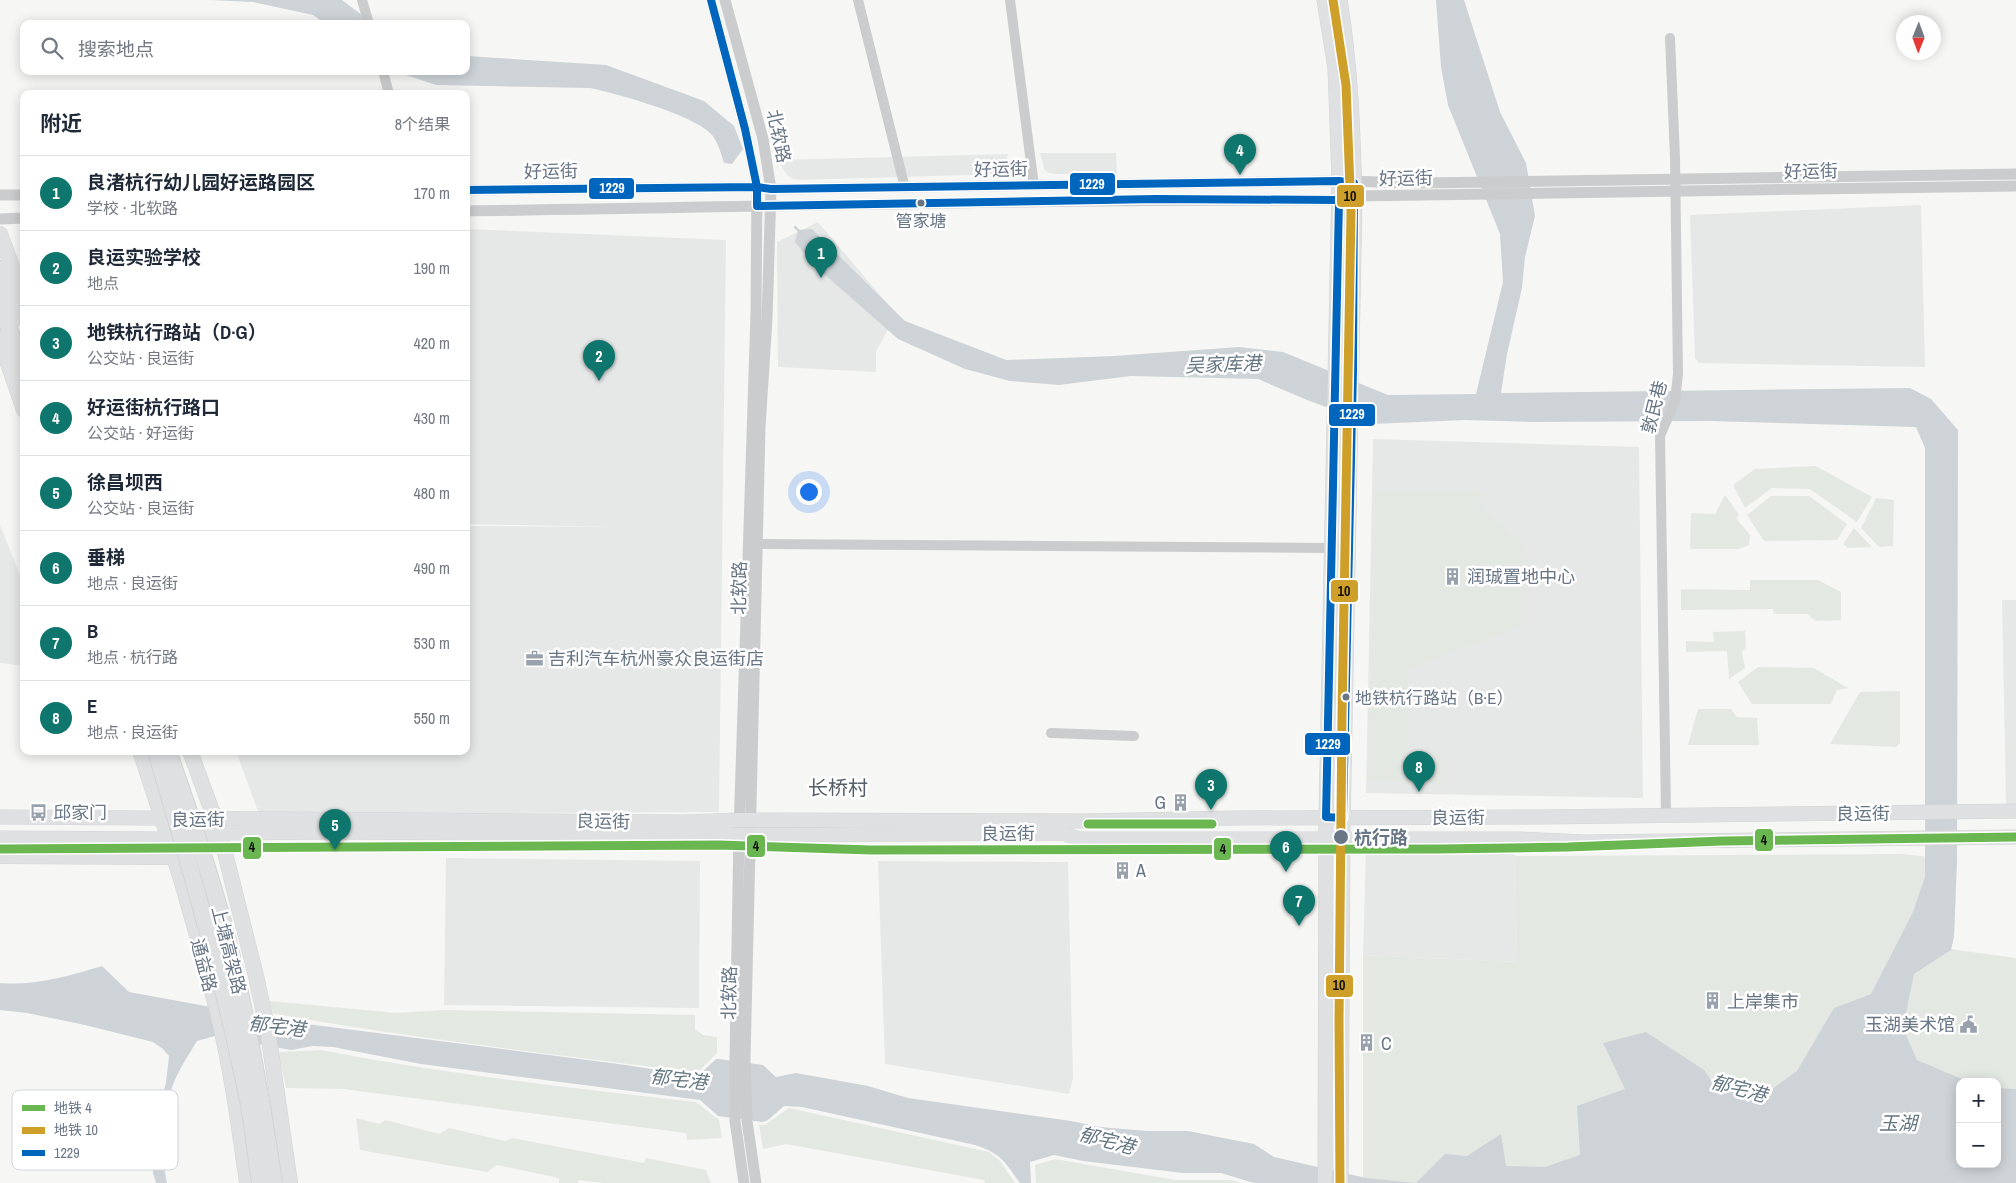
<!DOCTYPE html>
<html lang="zh">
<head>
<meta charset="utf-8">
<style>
	:root { --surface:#fff; --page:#f2f2f3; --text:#1f2937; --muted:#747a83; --line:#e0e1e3; --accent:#0f766e }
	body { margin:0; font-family:"Archivo Narrow","Noto Sans SC",sans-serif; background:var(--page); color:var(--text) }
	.controls { position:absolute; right:15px; bottom:15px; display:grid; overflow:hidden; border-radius:10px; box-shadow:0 2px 12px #0003 }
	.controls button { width:45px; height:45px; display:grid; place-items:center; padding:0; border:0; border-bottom:1px solid var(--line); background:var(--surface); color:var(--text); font:25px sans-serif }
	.compass { position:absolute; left:1896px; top:15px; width:45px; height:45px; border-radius:50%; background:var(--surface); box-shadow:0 2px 12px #0003; rotate:181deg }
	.you { position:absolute; left:808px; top:491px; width:18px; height:18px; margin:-12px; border:4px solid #fff; border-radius:50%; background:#1a73e8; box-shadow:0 0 0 8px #1a73e833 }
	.badge { display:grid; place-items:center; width:32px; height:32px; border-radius:50%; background:var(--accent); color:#fff; font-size:16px; font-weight:700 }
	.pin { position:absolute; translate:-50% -41px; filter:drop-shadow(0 1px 2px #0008) }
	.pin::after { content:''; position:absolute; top:26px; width:18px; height:15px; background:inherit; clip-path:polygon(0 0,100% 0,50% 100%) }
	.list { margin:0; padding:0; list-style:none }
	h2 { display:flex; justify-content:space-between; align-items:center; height:65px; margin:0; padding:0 20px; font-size:21px }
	h2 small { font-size:16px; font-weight:400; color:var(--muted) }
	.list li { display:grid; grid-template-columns:32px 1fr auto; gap:15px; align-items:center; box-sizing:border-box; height:75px; padding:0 20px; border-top:1px solid var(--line) }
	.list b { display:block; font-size:19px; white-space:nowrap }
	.list p { margin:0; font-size:16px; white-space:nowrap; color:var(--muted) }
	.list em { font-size:16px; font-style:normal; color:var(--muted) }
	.icon { flex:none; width:28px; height:28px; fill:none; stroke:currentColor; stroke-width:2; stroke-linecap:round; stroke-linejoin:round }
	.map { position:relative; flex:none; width:2016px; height:1183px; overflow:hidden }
	.search { position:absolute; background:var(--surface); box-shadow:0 2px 12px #0003; left:20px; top:20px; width:450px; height:55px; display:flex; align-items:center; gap:12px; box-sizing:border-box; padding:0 18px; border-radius:10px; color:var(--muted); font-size:19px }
	.panel { position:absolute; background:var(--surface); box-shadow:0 2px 12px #0003; left:20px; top:90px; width:450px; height:665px; border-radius:10px }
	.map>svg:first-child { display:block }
</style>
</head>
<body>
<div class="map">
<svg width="2016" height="1183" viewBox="0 0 2016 1183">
	<rect width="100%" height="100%" fill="#f6f6f5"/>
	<!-- built -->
	<path fill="#e6e8e8" d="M1040,153H1116L1117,174H1053L1045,171Z
		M1008,154L1004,171L999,174L802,180L793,179L787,175L778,160Z
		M1921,205L1925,367L1699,363L1695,358L1690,215Z
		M818,222L896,314L876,352V372L778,367L777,242Z
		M466,229L726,240L719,812L259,814L236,751H466V526L616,527L466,524Z
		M1373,439L1639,447L1643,798L1366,793Z
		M0,525L24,585V666L0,663Z
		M2002,600H2016V804H2006Z
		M1366,848H1515L1517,962L1363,955Z
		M446,858L700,861L699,1008L444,1005Z
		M878,861L1068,862L1073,1078L1069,1094L885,1064Z"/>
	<!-- green -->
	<path fill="#e4e8e3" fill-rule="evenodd" d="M1816,466L1872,497L1857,522L1810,489L1772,488L1745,508L1733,485L1755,469Z
		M1377,490H1481V507L1527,547L1528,624L1408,669V759H1447L1448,784L1367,781Z
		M1725,495L1739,515L1736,518L1750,535L1749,545L1739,549H1690L1691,513L1715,514Z
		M1771,496H1809L1847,524L1837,540L1764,541L1747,515Z
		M1876,498L1894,500L1893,546L1879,547L1861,528Z
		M1854,528L1872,547L1848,548L1843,544Z
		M1750,580H1818L1841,592V620L1816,621L1807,614H1774L1773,609L1681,610V589L1750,590Z
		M1745,631L1746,647L1742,652L1745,668L1729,679L1727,651L1686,652V641L1714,642L1713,632Z
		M1758,667L1814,668L1848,688L1837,690L1831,704H1752L1738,682Z
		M1900,691V743L1896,747L1830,744L1860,692Z
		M1698,709H1731L1737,717L1757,718L1759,745H1688Z
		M1902,854L1957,860L1954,936L1951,949L2016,958V1183H1363V955L1517,962L1515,856ZM1960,1082H1997V1164H1960Z
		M270,1001L396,1013L445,1010L695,1015V1029L703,1035L717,1037V1053L700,1070L685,1071C546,1053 407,1038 270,1013Z
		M321,1050C445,1074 570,1088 696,1102L719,1120L722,1138L687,1140L686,1133L343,1089L286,1088L278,1052Z
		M789,1108L989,1152L1000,1161L1015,1183H985L984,1180L786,1144L763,1149L759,1125H765Z
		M356,1118L379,1124L386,1120L439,1134L449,1128L505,1141L512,1138L644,1163L646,1158L706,1170L711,1183H602L579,1180L578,1183H559V1178L497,1165L487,1172L360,1150Z
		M1055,1159L1175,1180H1232L1241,1183H1036L1035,1165Z"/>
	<!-- water -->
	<path fill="#cdd3d7" d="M210,0H342L374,24H326L313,15L253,2Z
		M1436,0H1464L1500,112L1526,163L1535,216L1525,257L1522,288L1507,354L1501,393L1910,388L1931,399L1958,430L1957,860L1954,936L1951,950L1914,974L1903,1028L1917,1060L1969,1082H1960V1164H1997V1088L2016,1089V1183H1254L1221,1173H1183L1083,1161L1054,1155L1030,1162L1031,1183H1020C1004,1161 1002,1154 975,1145L802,1107L784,1106L768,1120L763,1122L718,1116L700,1100L421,1064L333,1047L313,1046L291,1050L215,1036L197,1041C189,1054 180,1068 174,1082C162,1112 160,1152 167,1183H156L153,1173L151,1133L166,1083L169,1056L163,1049L153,1042L85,1025L27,1013L0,1010V983C36,986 68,976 102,966L129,992L299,1023L626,1065L688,1075L700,1074L716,1059H719L763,1065L776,1077L796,1073L868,1086L908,1098L1071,1121L1100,1127L1147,1131H1188L1254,1144L1274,1157L1366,1178L1416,1183L1445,1154L1467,1156L1501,1134L1506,1166L1545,1167L1580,1155L1577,1106L1625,1089L1603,1043L1646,1032L1704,1070L1711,1080L1768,1092L1797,1071L1834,1008L1871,994L1913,912L1925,877V448L1916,427L1709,421L1534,422L1465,420L1372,424L1307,400L1258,379L1131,376L1059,385L1010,381L965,369L898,339L815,266L795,242L798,230L812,229L905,321L1006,360L1114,356L1239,347L1283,352L1388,395L1476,394L1503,282L1500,234L1448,105L1441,67Z
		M466,56L606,65L704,101L734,126L743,149L732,164L724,163C721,153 718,143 712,135C695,115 618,94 590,88L436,85L394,71H466Z"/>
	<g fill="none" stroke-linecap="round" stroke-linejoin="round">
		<!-- stream -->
		<path stroke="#cdd3d7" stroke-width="2.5" d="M795,227L800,232"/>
		<defs>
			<path id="secondary" d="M1324,0L1335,68L1339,181L1326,817L1325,1183
				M1340,0C1351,66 1353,129 1355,196L1343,828L1341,1183
				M0,817L683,822L739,820L1084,821L1233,818L1542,817L2016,811
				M0,838L169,839L220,833L335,832L799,835L1062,833L1080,839H1518L1585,842L2016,837"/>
			<path id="primary" d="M0,234L24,299
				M0,340L24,410
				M140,751C169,836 195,923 217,1010C231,1067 239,1126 247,1183
				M190,751L220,833L256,976L268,1032L290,1183
				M0,856L174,857"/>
			<path id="trunk" d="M0,269L16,317
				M0,303L24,371"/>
		</defs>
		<!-- secondary casing -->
		<use href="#secondary" stroke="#d3d4d5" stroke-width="15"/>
		<!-- primary casing -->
		<use href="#primary" stroke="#d3d4d4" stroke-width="16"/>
		<!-- trunk casing -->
		<use href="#trunk" stroke="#d3d3d4" stroke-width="18"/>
		<!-- minor -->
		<path stroke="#cbcccd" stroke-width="10" d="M362,0L369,24
			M858,0L905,188
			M1010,0L1034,186
			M383,71L389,94
			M758,544L1331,548
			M1051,733L1134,736
			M1666,814L1660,436L1675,401L1678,374L1675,158L1670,38"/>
		<!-- tertiary -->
		<path stroke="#cbcccd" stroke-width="11" d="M711,0L745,129L757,187L756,314L739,832L735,1059V1121L744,1183
			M725,0L763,139L771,189L767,319L760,427L745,1060L747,1121L756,1183
			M466,190L757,187L771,189L1339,181L1422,183L2016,174
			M0,195H24
			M466,211C757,207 1048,199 1339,200L1355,196L2016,186
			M0,219L24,218"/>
		<!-- secondary -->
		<use href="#secondary" stroke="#dfe0e1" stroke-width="14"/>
		<!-- primary -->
		<use href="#primary" stroke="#dfe0e1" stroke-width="15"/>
		<!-- trunk -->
		<use href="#trunk" stroke="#dfe0e1" stroke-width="16"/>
		<defs>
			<path id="trunk-bridge" d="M156,751C190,867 224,982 248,1100C253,1127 256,1156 260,1183
				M168,751C188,807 207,864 223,922C246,1008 261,1095 274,1183"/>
		</defs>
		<!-- trunk-bridge casing -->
		<use href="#trunk-bridge" stroke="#d3d3d4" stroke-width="18" stroke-linecap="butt"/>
		<!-- trunk-bridge -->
		<use href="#trunk-bridge" stroke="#dfe0e1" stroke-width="16"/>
		<defs>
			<path id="bus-1" d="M711,0L745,129L757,187
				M1339,181L1354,183L1353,370L1343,818L1326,817L1339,200L1156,199L757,206V187L771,189Z
				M466,190L757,187"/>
		</defs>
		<!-- bus-1 casing -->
		<use href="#bus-1" stroke="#fff" stroke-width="11"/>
		<!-- bus-1 -->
		<use href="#bus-1" stroke="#0065bd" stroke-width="8"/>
		<defs>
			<path id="metro-1" d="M1088,824H1212
				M0,849L719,845L871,850L1440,849L1568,847L1723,841L2016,837"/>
			<path id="metro-2" d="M1333,0L1346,85L1351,213L1342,715L1339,1020L1340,1183"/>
		</defs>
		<!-- metro-1 casing -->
		<use href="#metro-1" stroke="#fff" stroke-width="12"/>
		<!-- metro-2 casing -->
		<use href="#metro-2" stroke="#fff" stroke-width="12"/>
		<!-- metro-1 -->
		<use href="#metro-1" stroke="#6ab752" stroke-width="9"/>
		<!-- metro-2 -->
		<use href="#metro-2" stroke="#cea02a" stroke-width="9"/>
	</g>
	<!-- icons -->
	<defs>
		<symbol id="building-bare" viewBox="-9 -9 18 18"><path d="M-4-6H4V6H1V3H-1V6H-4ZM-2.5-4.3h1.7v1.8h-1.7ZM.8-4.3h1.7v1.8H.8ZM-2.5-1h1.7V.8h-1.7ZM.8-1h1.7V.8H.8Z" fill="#99a2ac" stroke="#fff" stroke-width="2.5" paint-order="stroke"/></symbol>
		<symbol id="office-bare" viewBox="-9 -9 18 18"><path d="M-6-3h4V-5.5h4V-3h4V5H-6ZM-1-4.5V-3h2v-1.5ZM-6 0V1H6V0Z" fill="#99a2ac" stroke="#fff" stroke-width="2.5" paint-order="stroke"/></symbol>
		<symbol id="bus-bare" viewBox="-9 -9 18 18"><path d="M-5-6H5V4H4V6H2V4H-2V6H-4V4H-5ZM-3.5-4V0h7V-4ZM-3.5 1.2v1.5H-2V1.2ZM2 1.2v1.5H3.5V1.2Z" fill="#99a2ac" stroke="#fff" stroke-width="2.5" paint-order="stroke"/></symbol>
		<symbol id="civic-bare" viewBox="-9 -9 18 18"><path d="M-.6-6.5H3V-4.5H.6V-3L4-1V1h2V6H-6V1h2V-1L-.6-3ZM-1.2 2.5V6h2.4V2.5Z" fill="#99a2ac" stroke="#fff" stroke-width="2.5" paint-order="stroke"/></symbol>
	</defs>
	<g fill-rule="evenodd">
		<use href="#building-bare" x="1440" y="564" width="25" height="25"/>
		<use href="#office-bare" x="522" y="646" width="25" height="25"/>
		<use href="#building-bare" x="1168" y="790" width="25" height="25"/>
		<use href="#bus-bare" x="26" y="800" width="25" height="25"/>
		<use href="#building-bare" x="1110" y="858" width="25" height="25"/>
		<use href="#building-bare" x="1700" y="988" width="25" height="25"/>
		<use href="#civic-bare" x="1956" y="1012" width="25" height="25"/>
		<use href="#building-bare" x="1354" y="1030" width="25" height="25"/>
	</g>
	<!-- markers -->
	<g fill="#677585" stroke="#fff" stroke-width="2">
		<circle cx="921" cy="203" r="4.5"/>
		<circle cx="1346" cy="697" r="4.5"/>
		<circle cx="1341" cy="837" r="8"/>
	</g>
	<g text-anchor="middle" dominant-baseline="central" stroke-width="5" stroke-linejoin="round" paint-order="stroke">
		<!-- bus labels -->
		<g font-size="17" fill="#677585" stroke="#fff">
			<text x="921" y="220">管家塘</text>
			<text x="1355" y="697" text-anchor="start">地铁杭行路站（B·E）</text>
		</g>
		<!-- street labels -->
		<g font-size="18" fill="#677585" stroke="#fff">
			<text transform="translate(779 136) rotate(78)">北软路</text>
			<text transform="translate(1001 169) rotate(-1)">好运街</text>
			<text transform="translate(551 171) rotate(-1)">好运街</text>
			<text transform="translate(1811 171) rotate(-1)">好运街</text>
			<text transform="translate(1406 178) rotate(-1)">好运街</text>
			<text transform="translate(1654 407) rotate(-76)">敦民巷</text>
			<text transform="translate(739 588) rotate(-89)">北软路</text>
			<text x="1863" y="813">良运街</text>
			<text x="1458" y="817">良运街</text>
			<text x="198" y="819">良运街</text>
			<text transform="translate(603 821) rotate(1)">良运街</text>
			<text x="1008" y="833">良运街</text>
			<text transform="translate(229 950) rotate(76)">上塘高架路</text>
			<text transform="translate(204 965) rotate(75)">通益路</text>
			<text transform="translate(729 993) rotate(-89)">北软路</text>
		</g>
		<!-- poi labels -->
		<g font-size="18" fill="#677585" stroke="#fff" text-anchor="start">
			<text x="1467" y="576">润珹置地中心</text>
			<text x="548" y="658">吉利汽车杭州豪众良运街店</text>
			<text x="1166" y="802" text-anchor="end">G</text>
			<text x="53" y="812">邱家门</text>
			<text x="1136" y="870">A</text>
			<text x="1727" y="1001">上岸集市</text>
			<text x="1955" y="1024" text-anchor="end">玉湖美术馆</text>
			<text x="1381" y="1043">C</text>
		</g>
		<!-- stop labels -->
		<g font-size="18" font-weight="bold" fill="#677585" stroke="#fff" text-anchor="start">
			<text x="1354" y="837">杭行路</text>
		</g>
		<!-- water labels -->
		<g font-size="19" font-style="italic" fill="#637681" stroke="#fff">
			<text transform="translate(1223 364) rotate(-2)">吴家库港</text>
			<text transform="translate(277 1026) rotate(7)">郁宅港</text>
			<text transform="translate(679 1079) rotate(7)">郁宅港</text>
			<text transform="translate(1739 1088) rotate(15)">郁宅港</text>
			<text x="1898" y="1123">玉湖</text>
			<text transform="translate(1107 1140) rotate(15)">郁宅港</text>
		</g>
		<!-- quarter labels -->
		<g font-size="20" fill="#555f6a" stroke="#fff">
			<text x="838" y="787">长桥村</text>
		</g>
	</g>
	<!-- legend -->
	<rect x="12" y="1090" width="166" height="80" rx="8" fill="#fff" stroke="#d1d6da" stroke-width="1"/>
	<rect x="22" y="1105" width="23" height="6" fill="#6ab752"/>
	<rect x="22" y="1127" width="23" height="7" fill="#cea02a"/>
	<rect x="22" y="1150" width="23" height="6" fill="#0065bd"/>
	<g font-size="14" fill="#677585">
		<text x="54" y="1113">地铁 4</text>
		<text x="54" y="1135">地铁 10</text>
		<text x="54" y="1158">1229</text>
	</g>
	<g stroke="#fff" stroke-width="2">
		<rect x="1069" y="172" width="47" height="24" rx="5" fill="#0065bd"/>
		<rect x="588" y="177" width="47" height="23" rx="5" fill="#0065bd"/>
		<rect x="1336" y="184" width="29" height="24" rx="5" fill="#cea02a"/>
		<rect x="1328" y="403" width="48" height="24" rx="5" fill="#0065bd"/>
		<rect x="1330" y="579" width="29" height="24" rx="5" fill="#cea02a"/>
		<rect x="1304" y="732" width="47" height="24" rx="5" fill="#0065bd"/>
		<rect x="1754" y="828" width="20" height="24" rx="5" fill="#6ab752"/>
		<rect x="746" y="834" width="20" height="24" rx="5" fill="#6ab752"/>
		<rect x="242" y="836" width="20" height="24" rx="5" fill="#6ab752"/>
		<rect x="1213" y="837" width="19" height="24" rx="5" fill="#6ab752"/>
		<rect x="1325" y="974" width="29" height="24" rx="5" fill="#cea02a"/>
	</g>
	<g font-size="14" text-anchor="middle" font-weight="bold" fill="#fff">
		<text x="1092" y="189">1229</text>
		<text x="612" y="193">1229</text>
		<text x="1352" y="419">1229</text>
		<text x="1328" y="749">1229</text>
	</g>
	<g font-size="14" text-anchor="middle" font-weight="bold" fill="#111">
		<text x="1350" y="201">10</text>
		<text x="1344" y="596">10</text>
		<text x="1764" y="845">4</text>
		<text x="756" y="851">4</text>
		<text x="252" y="852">4</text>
		<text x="1223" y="854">4</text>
		<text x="1339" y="990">10</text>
	</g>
</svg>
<div class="controls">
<button>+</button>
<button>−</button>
</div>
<svg class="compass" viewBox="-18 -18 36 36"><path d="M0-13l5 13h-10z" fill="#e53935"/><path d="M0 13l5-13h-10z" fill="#747a83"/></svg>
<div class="you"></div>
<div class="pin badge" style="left:821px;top:278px">1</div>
<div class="pin badge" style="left:599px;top:381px">2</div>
<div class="pin badge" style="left:1211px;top:810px">3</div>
<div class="pin badge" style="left:1240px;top:175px">4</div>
<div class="pin badge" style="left:335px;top:850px">5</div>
<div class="pin badge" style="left:1286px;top:872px">6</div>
<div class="pin badge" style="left:1299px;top:926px">7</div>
<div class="pin badge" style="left:1419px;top:792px">8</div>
<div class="search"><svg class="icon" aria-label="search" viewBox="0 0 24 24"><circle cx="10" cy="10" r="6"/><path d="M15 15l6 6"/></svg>搜索地点</div>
<section class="panel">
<h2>附近<small>8个结果</small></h2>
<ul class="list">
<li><span class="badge">1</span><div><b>良渚杭行幼儿园好运路园区</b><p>学校 · 北软路</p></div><em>170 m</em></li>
<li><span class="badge">2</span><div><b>良运实验学校</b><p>地点</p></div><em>190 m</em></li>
<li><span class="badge">3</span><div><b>地铁杭行路站（D·G）</b><p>公交站 · 良运街</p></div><em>420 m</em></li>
<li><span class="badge">4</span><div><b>好运街杭行路口</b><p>公交站 · 好运街</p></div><em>430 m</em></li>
<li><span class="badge">5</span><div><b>徐昌坝西</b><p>公交站 · 良运街</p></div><em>480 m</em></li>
<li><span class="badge">6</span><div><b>垂梯</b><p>地点 · 良运街</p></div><em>490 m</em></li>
<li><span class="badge">7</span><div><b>B</b><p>地点 · 杭行路</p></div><em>530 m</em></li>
<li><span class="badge">8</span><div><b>E</b><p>地点 · 良运街</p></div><em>550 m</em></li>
</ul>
</section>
</div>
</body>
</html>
